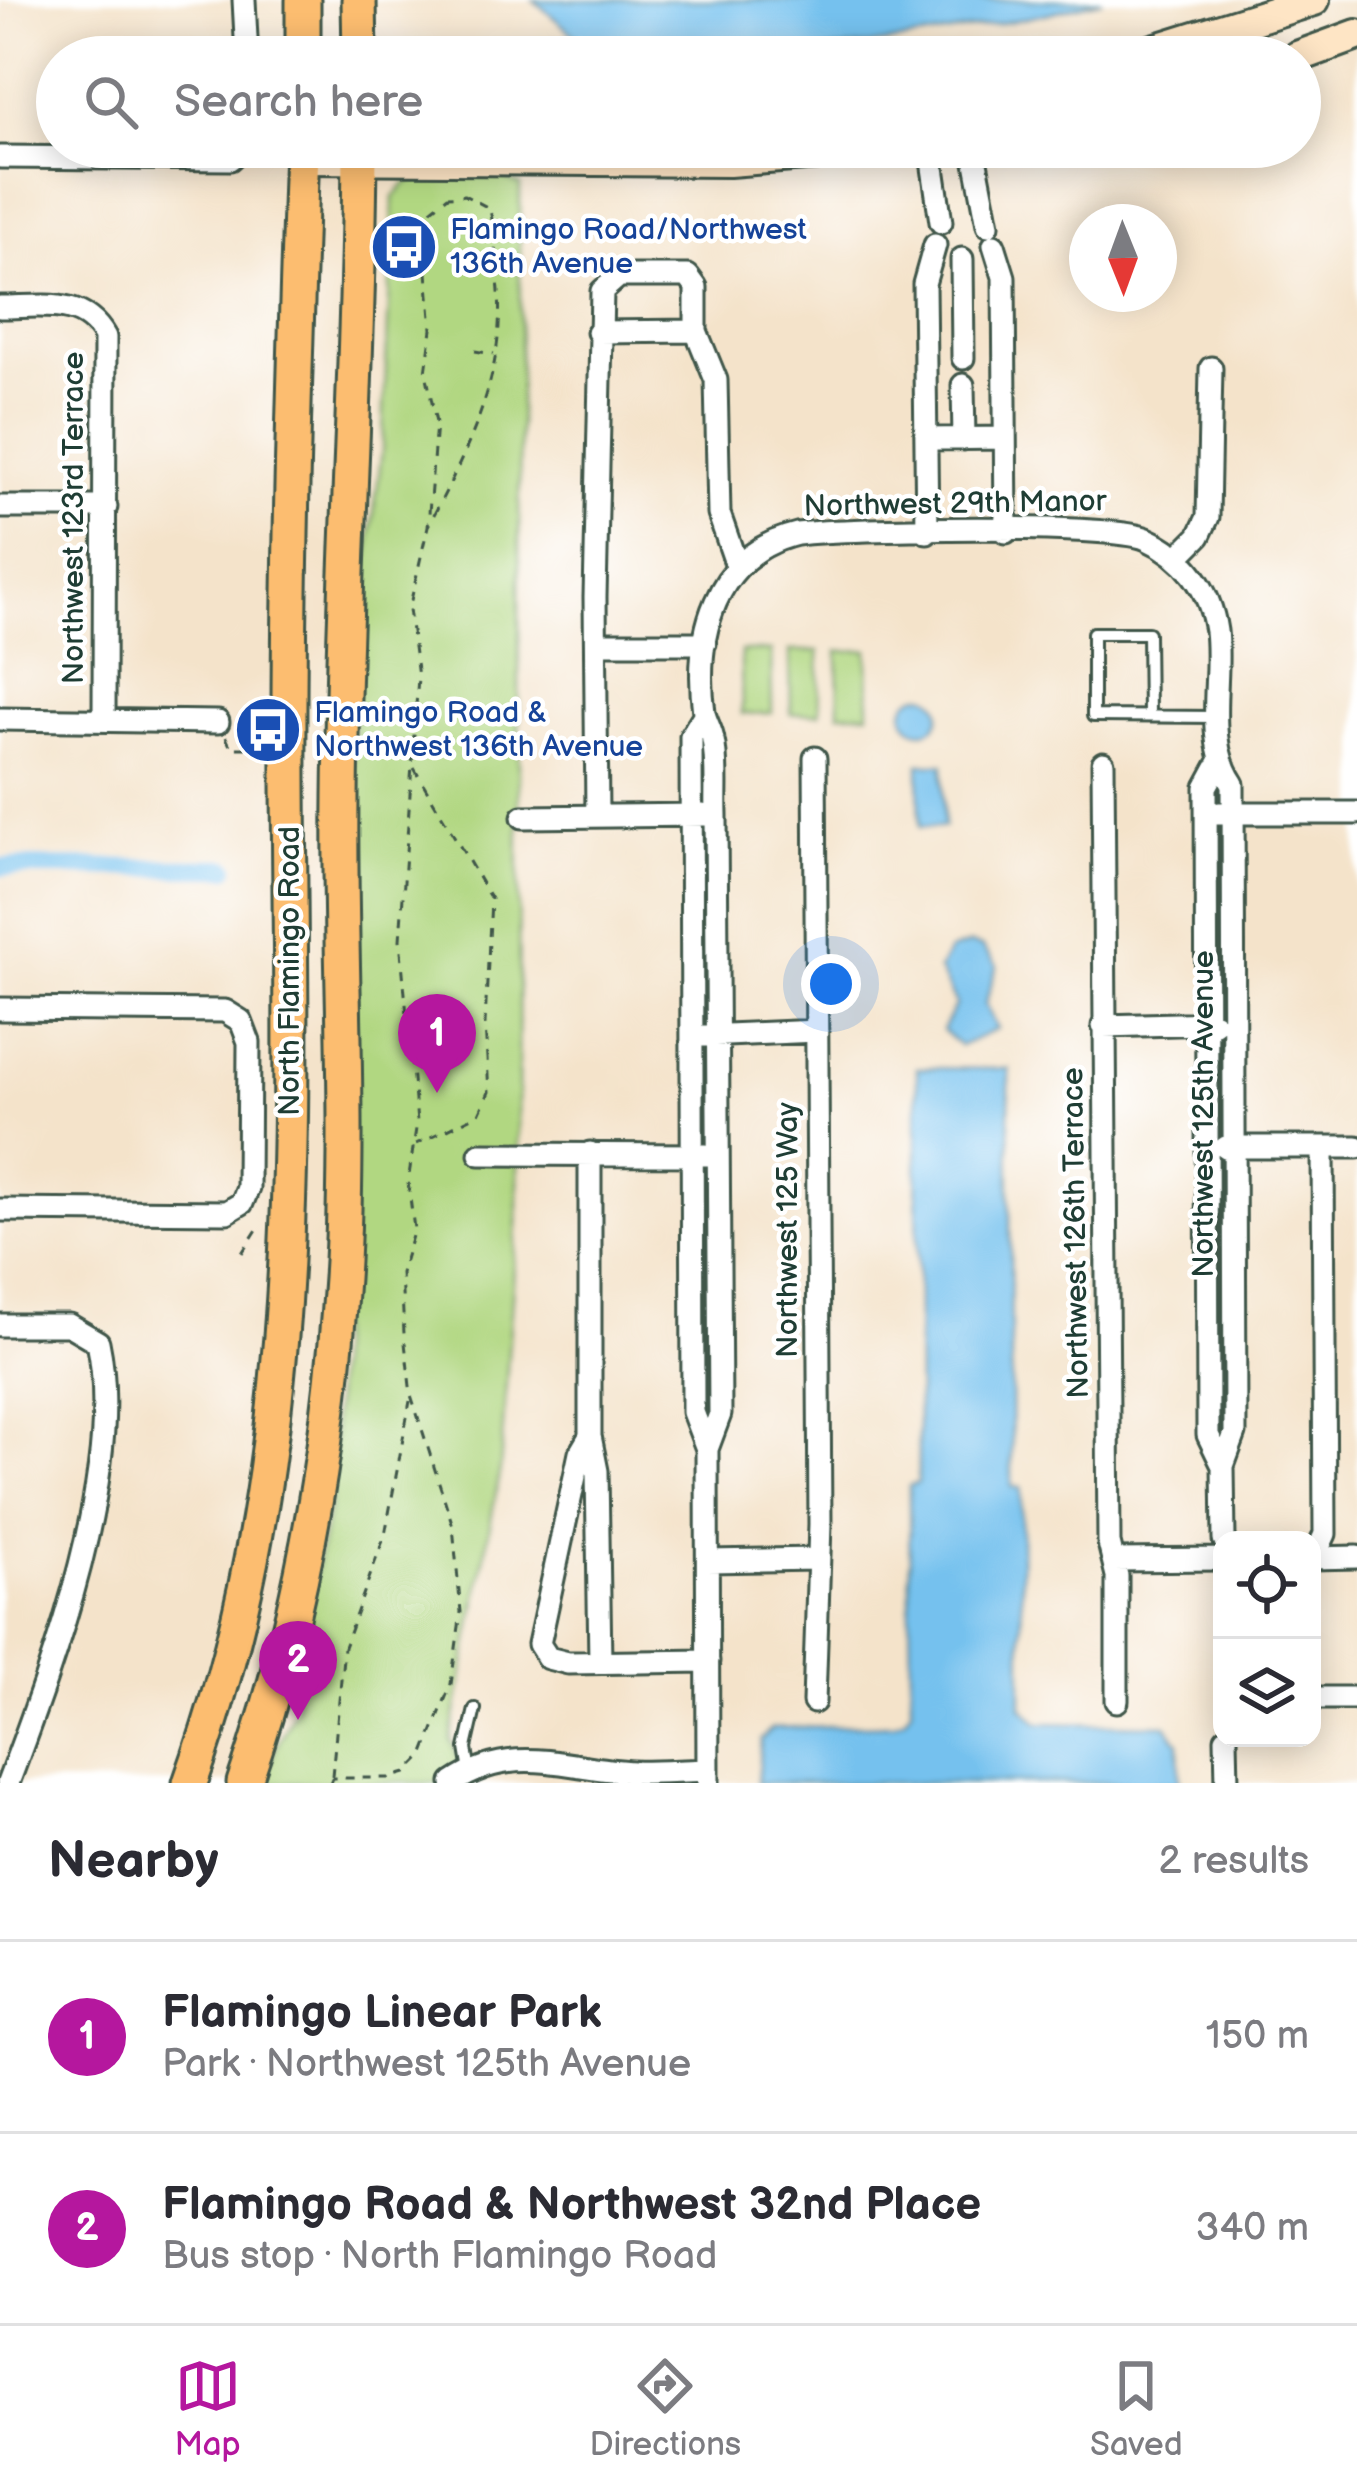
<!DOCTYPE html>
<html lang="en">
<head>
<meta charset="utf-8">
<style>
	:root { --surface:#fff; --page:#f2f2f3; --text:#2b2b33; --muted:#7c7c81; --line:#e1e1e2; --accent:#b5179e }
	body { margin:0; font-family:"Balsamiq Sans",sans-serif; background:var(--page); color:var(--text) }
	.controls { position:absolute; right:36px; bottom:36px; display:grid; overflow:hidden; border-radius:24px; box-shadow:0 6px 30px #0003 }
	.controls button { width:108px; height:108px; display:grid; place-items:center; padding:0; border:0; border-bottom:3px solid var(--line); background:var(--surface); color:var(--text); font:60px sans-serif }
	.compass { position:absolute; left:1069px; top:204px; width:108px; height:108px; border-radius:50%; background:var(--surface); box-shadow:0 6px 30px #0003; rotate:179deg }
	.you { position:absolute; left:831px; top:984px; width:42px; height:42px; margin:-30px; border:9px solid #fff; border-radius:50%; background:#1a73e8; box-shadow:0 0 0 18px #1a73e833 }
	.badge { display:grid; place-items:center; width:78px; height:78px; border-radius:50%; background:var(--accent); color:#fff; font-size:39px; font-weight:700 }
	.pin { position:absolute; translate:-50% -99px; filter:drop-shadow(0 3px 6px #0008) }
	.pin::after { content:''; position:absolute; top:63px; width:42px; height:36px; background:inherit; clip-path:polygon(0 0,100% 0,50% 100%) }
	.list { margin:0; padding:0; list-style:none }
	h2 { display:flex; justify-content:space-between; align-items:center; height:156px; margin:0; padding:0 48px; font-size:51px }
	h2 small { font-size:39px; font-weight:400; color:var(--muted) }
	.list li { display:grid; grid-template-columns:78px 1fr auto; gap:36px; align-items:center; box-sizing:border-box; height:192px; padding:0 48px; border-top:3px solid var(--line) }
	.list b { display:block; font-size:45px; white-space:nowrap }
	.list p { margin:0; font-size:39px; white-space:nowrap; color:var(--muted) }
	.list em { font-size:39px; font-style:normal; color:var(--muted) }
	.icon { flex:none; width:66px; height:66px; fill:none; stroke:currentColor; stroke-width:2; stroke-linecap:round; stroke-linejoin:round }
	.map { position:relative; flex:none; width:1357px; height:1783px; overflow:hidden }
	.search { position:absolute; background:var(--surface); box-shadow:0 6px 30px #0003; left:36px; right:36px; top:36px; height:132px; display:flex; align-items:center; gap:30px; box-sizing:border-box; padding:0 42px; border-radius:66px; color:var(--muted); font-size:45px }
	.sheet { height:540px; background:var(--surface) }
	nav { display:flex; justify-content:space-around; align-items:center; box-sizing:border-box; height:168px; border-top:3px solid var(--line); background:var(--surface); font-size:33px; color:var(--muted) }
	nav a { display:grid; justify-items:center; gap:6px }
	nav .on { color:var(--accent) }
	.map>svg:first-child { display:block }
</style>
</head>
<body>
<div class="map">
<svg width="1357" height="1783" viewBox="0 0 1357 1783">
	<rect width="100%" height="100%" fill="#fff"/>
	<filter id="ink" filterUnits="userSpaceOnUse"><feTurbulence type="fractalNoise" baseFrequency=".00833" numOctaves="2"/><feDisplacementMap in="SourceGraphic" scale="24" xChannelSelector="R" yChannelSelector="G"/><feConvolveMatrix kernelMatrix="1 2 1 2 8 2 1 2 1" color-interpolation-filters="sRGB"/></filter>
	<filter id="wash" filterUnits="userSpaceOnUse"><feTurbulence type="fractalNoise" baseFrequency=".004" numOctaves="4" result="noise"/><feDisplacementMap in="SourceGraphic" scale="48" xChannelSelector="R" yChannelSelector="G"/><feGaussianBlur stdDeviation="2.7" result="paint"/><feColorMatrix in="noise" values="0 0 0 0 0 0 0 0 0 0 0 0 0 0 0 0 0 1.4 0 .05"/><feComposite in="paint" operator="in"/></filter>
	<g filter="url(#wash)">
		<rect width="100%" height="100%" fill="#f4e3ca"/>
		<!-- green -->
		<path fill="#b1d781" stroke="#688a5a" stroke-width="3" d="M429,175H498L520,185L518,1211L500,1470L451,1740L461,1763L439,1783H260L296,1705L294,1671L331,1500L357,640L382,451L394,197L407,182Z
			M868,650L869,713H839L838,651Z
			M741,651H771L772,713L742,714Z
			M790,651H819L820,713L791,714Z"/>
		<!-- water -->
		<path fill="#74c1ee" stroke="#4a7f91" stroke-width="3" d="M534,0H1103C970,34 830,57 692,57C669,57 641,61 618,56C585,49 558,21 534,0Z
			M904 713a18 18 0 1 1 36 0a18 18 0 1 1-36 0Z
			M919,764H943L944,827H920Z
			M970,944L982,947L997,966L985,1004L997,1029L960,1046L942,1030L956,1004L939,970L949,951Z
			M917,1068L1009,1069L1012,1487L1021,1488L1022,1707L1039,1723L1166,1725L1179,1743L1180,1783H757L761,1740L772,1728L892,1724L904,1719L911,1709L909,1486L918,1483Z"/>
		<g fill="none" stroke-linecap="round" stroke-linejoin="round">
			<!-- canal -->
			<path stroke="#74c1ee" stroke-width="18" d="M0,867L227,868"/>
		</g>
	</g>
	<g filter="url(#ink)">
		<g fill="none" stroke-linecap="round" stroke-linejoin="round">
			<defs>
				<path id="service" d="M1149,716L1148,633H1093V716L1217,717
					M470,1772L466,1748L475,1709"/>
				<path id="minor" d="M244,0L247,57
					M930,147L941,222
					M973,147L988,225
					M0,157L230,159L242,147
					M994,245L1004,277L1006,532
					M962,259L963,358
					M0,307C41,307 83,297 105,337L104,720
					M598,332L696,331L716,380L719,514L737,566
					M963,385L964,439
					M926,439L1005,438
					M0,507H106
					M927,532L924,284L935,245
					M1178,557L1199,536L1208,517L1211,368
					M596,643H705
					M704,715L691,736L693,1412L707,1449L708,1783
					M0,719L218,722
					M1103,763L1109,1543L1117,1576V1701
					M1219,763L1206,787L1208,1435L1223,1466
					M1219,813H1357
					M597,816L595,597L602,291L619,276H688L696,287V331
					M523,817L703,815
					M0,1009L225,1011L241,1021L249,1042L248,1188L242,1203L227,1212L0,1210
					M1103,1026L1215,1023
					M704,1036L817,1031
					M1226,1147H1357
					M590,1153V1436L597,1471L600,1662
					M480,1154L706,1155
					M0,1325H69L98,1342C125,1469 53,1663 8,1783
					M590,1436L580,1453L539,1644L548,1658L568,1663L708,1661
					M707,1449L720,1414L716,815C715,791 718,763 713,740C712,731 706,722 704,713C694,636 714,554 797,534C848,528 1110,523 1147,539C1185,556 1210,589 1216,631C1222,681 1203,740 1233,784L1235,1433L1223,1466L1224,1540
					M1312,1558L1357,1557
					M1314,1558L1325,1534L1323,1147
					M1113,1560L1222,1559
					M708,1561L815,1559
					M1312,1698H1357
					M814,1702L820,1524L815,758
					M1226,1738L1227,1783
					M453,1783C515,1741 568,1770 634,1772C658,1773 684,1771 708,1770"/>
				<path id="secondary" d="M1131,57L1314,0
					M1297,57L1357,35
					M302,158L729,161L909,147"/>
				<path id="trunk" d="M303,0V57
					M359,0L360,57
					M190,1783C308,1455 291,1122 289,781C288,569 295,358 302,147
					M244,1783C301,1619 330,1451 341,1278C351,1119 339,958 341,798C343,581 359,364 360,147"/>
			</defs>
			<!-- service casing -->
			<use href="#service" stroke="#3f564a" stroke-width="16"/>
			<!-- minor casing -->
			<use href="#minor" stroke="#3f564a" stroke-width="27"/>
			<!-- secondary casing -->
			<use href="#secondary" stroke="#3f564a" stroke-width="36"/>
			<!-- trunk casing -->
			<use href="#trunk" stroke="#3f564a" stroke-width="39"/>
			<!-- path -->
			<path stroke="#3f564a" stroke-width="3" stroke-dasharray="9 9" stroke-linecap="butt" d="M475,351L494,354
				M226,737L231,748H263
				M414,768L491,899L485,1024L489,1092L479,1114L416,1144
				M242,1253L260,1225
				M332,1776L344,1647L385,1535L410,1401
				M330,1783L332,1778H389L406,1773L423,1756L451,1684L461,1612L453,1526L411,1395L404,1334L401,1273L414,1229L408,1182L417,1122L400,940L418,677L409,609L428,526L436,423L426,372L432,329L423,227L432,209L448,196L464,195L489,208C496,228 494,250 497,272C510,367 471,444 428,526"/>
			<!-- service -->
			<use href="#service" stroke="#fff" stroke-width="10"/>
			<!-- minor -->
			<use href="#minor" stroke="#fff" stroke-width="21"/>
			<!-- secondary -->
			<use href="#secondary" stroke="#fee5c5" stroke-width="30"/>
			<!-- trunk -->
			<use href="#trunk" stroke="#fcbd6f" stroke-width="33"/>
		</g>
	</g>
	<!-- icons -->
	<defs>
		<symbol id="bus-disc" viewBox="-11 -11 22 22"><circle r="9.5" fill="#1a4fb4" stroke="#fff"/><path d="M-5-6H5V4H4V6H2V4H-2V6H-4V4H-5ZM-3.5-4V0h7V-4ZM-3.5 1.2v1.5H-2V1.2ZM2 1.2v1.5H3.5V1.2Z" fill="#fff"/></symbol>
	</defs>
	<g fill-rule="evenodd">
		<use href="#bus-disc" x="366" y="209" width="76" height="76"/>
		<use href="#bus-disc" x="230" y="692" width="76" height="76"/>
	</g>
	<g text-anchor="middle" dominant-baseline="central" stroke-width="9" stroke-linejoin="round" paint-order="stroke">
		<!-- transit labels -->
		<g font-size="30" fill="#164399" stroke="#fff" text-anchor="start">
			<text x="450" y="230">Flamingo Road/Northwest<tspan x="450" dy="34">136th Avenue</tspan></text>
			<text x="314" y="713">Flamingo Road &amp;<tspan x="314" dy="34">Northwest 136th Avenue</tspan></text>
		</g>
		<!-- street labels -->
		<g font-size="30" fill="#1f3d34" stroke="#fff">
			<text transform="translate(955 504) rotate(-1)">Northwest 29th Manor</text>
			<text transform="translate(74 518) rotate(-90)">Northwest 123rd Terrace</text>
			<text transform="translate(290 971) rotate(-90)">North Flamingo Road</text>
			<text transform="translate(1204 1114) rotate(-90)">Northwest 125th Avenue</text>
			<text transform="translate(788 1230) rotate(-90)">Northwest 125 Way</text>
			<text transform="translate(1076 1233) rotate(-91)">Northwest 126th Terrace</text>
		</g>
	</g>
</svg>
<div class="controls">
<button><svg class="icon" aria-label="locate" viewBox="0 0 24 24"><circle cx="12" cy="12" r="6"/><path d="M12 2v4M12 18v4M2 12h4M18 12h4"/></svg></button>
<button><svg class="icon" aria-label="layers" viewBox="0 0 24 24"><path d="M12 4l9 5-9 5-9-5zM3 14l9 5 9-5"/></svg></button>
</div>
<svg class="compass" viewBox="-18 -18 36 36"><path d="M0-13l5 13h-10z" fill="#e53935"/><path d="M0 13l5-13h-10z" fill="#7c7c81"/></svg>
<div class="you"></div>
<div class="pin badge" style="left:437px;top:1093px">1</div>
<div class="pin badge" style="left:298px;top:1720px">2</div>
<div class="search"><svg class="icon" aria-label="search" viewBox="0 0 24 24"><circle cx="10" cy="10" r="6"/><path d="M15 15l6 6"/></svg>Search here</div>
</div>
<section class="sheet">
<h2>Nearby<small>2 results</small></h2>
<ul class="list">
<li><span class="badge">1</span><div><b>Flamingo Linear Park</b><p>Park · Northwest 125th Avenue</p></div><em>150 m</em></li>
<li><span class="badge">2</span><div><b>Flamingo Road &amp; Northwest 32nd Place</b><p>Bus stop · North Flamingo Road</p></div><em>340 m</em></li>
</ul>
</section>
<nav>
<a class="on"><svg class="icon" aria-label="map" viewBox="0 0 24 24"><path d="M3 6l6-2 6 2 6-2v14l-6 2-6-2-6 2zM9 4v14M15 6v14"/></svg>Map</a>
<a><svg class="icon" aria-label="directions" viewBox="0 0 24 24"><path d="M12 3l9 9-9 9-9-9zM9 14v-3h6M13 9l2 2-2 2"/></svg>Directions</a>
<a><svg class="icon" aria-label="saved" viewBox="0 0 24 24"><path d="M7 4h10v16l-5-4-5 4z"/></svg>Saved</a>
</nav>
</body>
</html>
